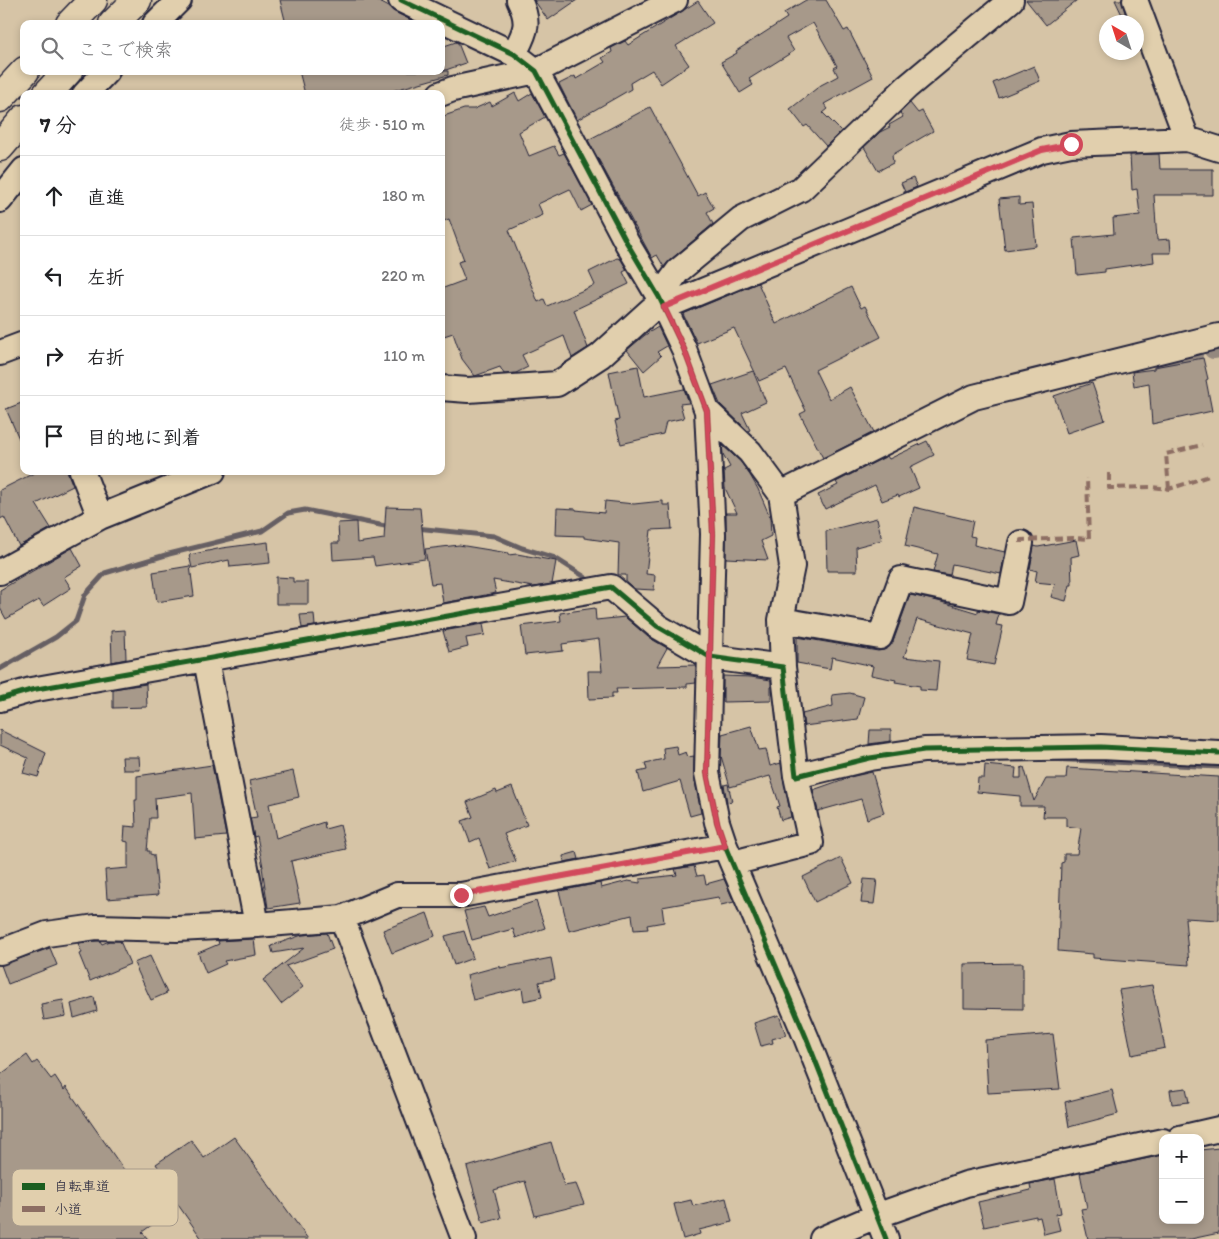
<!DOCTYPE html>
<html lang="ja">
<head>
<meta charset="utf-8">
<style>
	:root { --surface:#fff; --page:#f6f6f6; --text:#202124; --muted:#757577; --line:#e0e0e0 }
	body { margin:0; font-family:Itim,"Klee One",sans-serif; background:var(--page); color:var(--text) }
	.controls { position:absolute; right:15px; bottom:15px; display:grid; overflow:hidden; border-radius:10px; box-shadow:0 2px 8px #0003 }
	.controls button { width:45px; height:45px; display:grid; place-items:center; padding:0; border:0; border-bottom:1px solid var(--line); background:var(--surface); color:var(--text); font:25px sans-serif }
	.compass { position:absolute; left:1099px; top:15px; width:45px; height:45px; border-radius:50%; background:var(--surface); box-shadow:0 2px 8px #0003; rotate:321deg }
	.stop { position:absolute; width:15px; height:15px; margin:-11px; border:4px solid #d1495b; border-radius:50%; background:#fff }
	.stop.end { background:#d1495b; border-color:#fff; box-shadow:0 1px 5px #0008 }
	.list { margin:0; padding:0; list-style:none }
	h2 { display:flex; justify-content:space-between; align-items:center; height:65px; margin:0; padding:0 20px; font-size:21px }
	h2 small { font-size:16px; font-weight:400; color:var(--muted) }
	.list li { display:grid; grid-template-columns:32px 1fr auto; gap:15px; align-items:center; box-sizing:border-box; height:80px; padding:0 20px; border-top:1px solid var(--line) }
	.list b { display:block; font-size:19px; white-space:nowrap }
	.list em { font-size:16px; font-style:normal; color:var(--muted) }
	.icon { flex:none; width:28px; height:28px; fill:none; stroke:currentColor; stroke-width:2; stroke-linecap:round; stroke-linejoin:round }
	.map { position:relative; flex:none; width:1219px; height:1239px; overflow:hidden }
	.search { position:absolute; background:var(--surface); box-shadow:0 2px 8px #0003; left:20px; top:20px; width:425px; height:55px; display:flex; align-items:center; gap:12px; box-sizing:border-box; padding:0 18px; border-radius:10px; color:var(--muted); font-size:19px }
	.panel { position:absolute; background:var(--surface); box-shadow:0 2px 8px #0003; left:20px; top:90px; width:425px; height:385px; border-radius:10px }
	.map>svg:first-child { display:block }
</style>
</head>
<body>
<div class="map">
<svg width="1219" height="1239" viewBox="0 0 1219 1239">
	<rect width="100%" height="100%" fill="#d6c4a6"/>
	<filter id="ink" filterUnits="userSpaceOnUse"><feTurbulence type="fractalNoise" baseFrequency=".02" numOctaves="2"/><feDisplacementMap in="SourceGraphic" scale="10" xChannelSelector="R" yChannelSelector="G"/><feConvolveMatrix kernelMatrix="1 2 1 2 8 2 1 2 1" color-interpolation-filters="sRGB"/></filter>
	<g filter="url(#ink)">
		<g fill="none" stroke-linecap="round" stroke-linejoin="round">
			<!-- stream -->
			<path stroke="#665f64" stroke-width="5" d="M416,528L494,536L522,548L555,558L585,577
				M0,669L56,637L76,621L85,595L105,573L169,554L262,531L288,513L305,510L390,527
				M1049,759L1219,767"/>
			<!-- canal -->
			<path stroke="#94887f" stroke-width="18" d="M1213,350L1219,349
				M1163,361L1194,355"/>
		</g>
		<!-- building -->
		<path fill="#a7998a" stroke="#22223b" d="M280,0H376L389,7L395,12L419,24H286Z
			M534,0H577L548,20Z
			M806,0H826L844,31L848,29L873,77L824,104L828,109L823,113L841,131L826,146L807,125L804,127L790,109L821,85L838,76L834,68L837,66L813,23L786,38L794,51L749,79L753,85L740,93L721,62L737,53L736,51L787,18L784,13Z
			M1026,0H1077L1046,25Z
			M1115,0H1122L1126,16L1123,17Z
			M698,1L713,23L676,46L689,65L661,84L652,70L630,83L631,89L577,120L559,84L575,76L576,79L605,62L602,58L612,52L611,48L625,41L628,45Z
			M456,42L458,43L466,63L443,71H448V75L381,94H305L299,71H441V47Z
			M1034,66L1040,81L999,98L993,83Z
			M515,93L519,101L532,93L545,117L519,132L529,156L554,146L559,155L564,153L592,205L581,211L570,189L538,204L543,215L509,230L538,302L544,299L547,306L595,285L589,272L617,258L621,259L627,270L623,272L629,284L574,310L588,348L572,358L564,336L522,355L528,367L516,373L504,374L500,367L475,376L462,359L453,333L441,337V289L465,280L458,262L464,260L449,219L441,222V117L464,109H474L490,102L492,106Z
			M910,103L918,113L922,111L933,131L892,155L893,163L878,171L864,147L880,132L890,127L889,125L903,117L900,113Z
			M650,107L698,196L705,192L714,208L707,212L713,224L669,261L664,267L657,255L652,258L588,140Z
			M1159,154L1160,169H1213V195H1154L1157,240L1170,239L1171,253H1153L1154,262L1105,269V272L1077,275L1074,238L1114,234L1113,218L1140,215L1137,189L1132,190L1130,155Z
			M913,178L917,187L905,192L901,183Z
			M1019,197V205L1032,204L1036,246L1005,250L999,199Z
			M758,283L776,324L851,287L861,308L865,306L881,337L815,370L829,399L850,387L874,432L823,458L800,414L806,411L786,369L759,381L734,328L697,343L683,314Z
			M658,327L667,346L657,352L661,356L644,371L627,350L645,335Z
			M1203,358L1208,379L1206,380L1212,411L1152,424L1149,383L1134,386L1132,372L1154,369V367Z
			M638,366L644,397L684,389L689,403L680,404L684,418L666,422L663,434L621,444L615,421L619,420L609,372Z
			M753,371L766,402L742,413L750,430L748,431L720,404L712,385Z
			M1092,383L1105,420L1067,433L1054,396Z
			M24,402V450L6,409Z
			M927,441L934,455L910,467L919,488L899,497L898,495L882,501L875,485L825,509L818,495L838,485L836,482L887,456L889,459Z
			M722,445L740,461L750,475L758,489L770,517L771,536L761,541L768,560L726,558V513H737L725,488L724,470L730,467L723,454Z
			M38,471H67L73,486L36,504L51,528L19,546L4,517L0,519V490Z
			M605,501L634,504L663,501V505H670L672,529L651,530L646,574L655,575L654,590L635,589L626,582V575H618L619,543L584,538V536L556,535L557,508L576,509V510L604,513Z
			M386,507L420,508L425,559L375,566L373,557L333,560L332,543H339L338,523L356,522L357,543L384,539Z
			M914,507L973,521L970,536L975,537L974,545L1005,552L1001,574L952,564L950,575L933,572L938,554L905,546Z
			M877,518L882,540L856,547L857,571H827L826,531Z
			M1076,540L1079,555L1071,557L1072,585H1070L1066,601L1051,597L1055,584L1035,582L1037,571L1030,569L1034,546L1038,547Z
			M268,542L270,563L230,567L229,560L192,568L189,555L222,548Z
			M459,545L508,553V555L517,554L556,561L552,584L533,587L493,580L496,593L443,603L440,583L431,584L425,549Z
			M72,548L82,566L64,577L71,588L43,606L39,600L6,619L0,608V590Z
			M190,566L194,596L157,602L153,572Z
			M276,577L293,578V582H308V604H276Z
			M910,595L938,601L978,613V610L999,614L996,625L1003,626L994,665L967,660L973,634L917,619L904,657L939,661L936,691L920,690V686L895,682L896,680L871,675L873,666L832,657L830,669L797,663V637L878,651L884,650L889,647L893,642Z
			M595,608L596,620L625,617L648,637L667,648L657,666L696,665V683L687,684V687L616,689L617,693H612V698L589,699L588,671H602L599,639L562,644L563,651L525,655L521,626L561,621L560,613Z
			M314,614L315,626L302,628L300,615Z
			M483,624L485,635L466,638L468,647L449,652L443,631Z
			M125,630L126,659L112,662L111,631Z
			M723,676L751,677L771,680V701L723,702Z
			M146,684L147,707L113,708V689Z
			M850,693L864,697L858,719L804,726L802,714L833,706L832,695Z
			M751,726L759,750L766,749L770,766L781,763L791,817L781,820L777,807L780,806L770,776L730,787L721,756L722,734Z
			M0,730L46,753L38,777L23,773L28,758L0,745Z
			M870,730H891V741L869,744Z
			M676,746L678,755L686,752L688,757L694,756V776L701,813L690,816L680,781L643,792L638,772L647,770L645,763L664,759L663,748Z
			M122,757H139L140,770H123Z
			M212,765L226,836L195,839L192,793L155,798L156,818H150L147,851H150V854L154,855L158,895L107,899L105,870L128,868V842L124,841L125,826L136,827L135,800H137V776Z
			M985,765L1016,768L1015,778H1021V768L1024,767L1034,801L1046,779H1066L1067,768L1219,777V920L1185,918L1189,965L1093,958V954L1058,951L1061,863L1064,862V854H1077L1081,828L1066,826V817H1043L1044,806H1020V796L977,792L978,778H984Z
			M293,771L299,797L269,804L276,838L324,822L325,829L340,825L346,849L291,861L300,903L268,908L262,867H263L257,836L254,837L250,818L257,817L249,781Z
			M872,772L884,813L867,819L861,799L818,811L813,790L850,777Z
			M728,784L732,801L727,802L724,785Z
			M512,787L527,825L504,834L516,861L490,869L479,838L470,842L462,821L473,817L467,802L496,790L497,793Z
			M577,852L579,859L564,862L563,856Z
			M841,858L853,883L815,902L803,877Z
			M694,866L697,876L704,875L706,884L724,879L734,902L721,905L718,897L662,907L664,922L647,925L648,929L634,930L632,915L569,931L559,891L600,883L601,888L628,881L640,883V879L677,875L675,869Z
			M864,879L877,880L874,904L861,903Z
			M536,901L545,928L516,938L513,929L472,940L464,911L484,907L488,917Z
			M427,913L435,936L392,953L383,930Z
			M464,931L473,958L454,965L445,936Z
			M327,933L333,949L286,966L303,987L281,1004L263,980L304,948L273,953L271,946L302,935Z
			M254,939L256,955L224,961L226,964L206,973L198,953L219,944L218,941Z
			M97,941H100L102,944L109,941H120L130,964L90,981L79,954L82,953L78,943Z
			M50,948L57,965L8,984L1,965Z
			M150,956L167,993L151,1000L134,963Z
			M551,958L555,979L539,982L542,997L524,1001L522,988L473,1000L467,975L500,966V968Z
			M1023,963V1009L964,1008V964Z
			M1152,985L1165,1048L1132,1055L1119,990Z
			M94,997L97,1011L74,1018L71,1004Z
			M63,1000L66,1016L44,1020L41,1004Z
			M779,1015L786,1035L772,1039L773,1043L761,1046L754,1023Z
			M1053,1034L1060,1089L988,1093L985,1040Z
			M27,1055L33,1064L37,1061L51,1079L55,1076L64,1090L66,1087L136,1187L160,1170L156,1164L191,1140L204,1158L234,1137L308,1239H202L167,1189L145,1205L157,1221L142,1232L148,1239H0V1075Z
			M1186,1088L1189,1102L1172,1104L1170,1090Z
			M1112,1090L1118,1114L1069,1127L1065,1102Z
			M551,1142L564,1186L576,1184L584,1204L535,1216L525,1181L494,1190L501,1218L483,1223L467,1167Z
			M1219,1148V1233L1191,1239H1088L1081,1209L1087,1208L1080,1173L1163,1155V1220H1200V1150Z
			M1055,1179L1061,1213L1056,1214L1060,1230L1044,1234L1040,1217L1036,1218V1216L984,1227L978,1202L1031,1190L1030,1184Z
			M726,1198L732,1222L699,1230L700,1234L683,1239L674,1204L691,1200L693,1206Z"/>
		<g fill="none" stroke-linecap="round" stroke-linejoin="round">
			<defs>
				<path id="minor" d="M401,0L514,54L536,71L627,243L659,297L684,349L707,411L713,534L707,773L717,822L725,846L806,1037L886,1239
					M1135,0L1187,139
					M155,24L179,0
					M514,54C525,32 531,24 519,0
					M85,94L107,71
					M440,94L453,89L536,71L675,0
					M0,200L24,170
					M659,297L678,271L741,219L801,189L907,87L1011,0
					M0,353L24,344
					M441,388L468,390L557,384L600,356L652,309L664,307L1042,150L1071,144L1187,139L1219,149
					M707,411L750,452L781,494L792,566L781,620
					M781,494L974,397L1219,336
					M100,517L213,471
					M0,572L100,517L82,471
					M206,660L257,925
					M783,667L781,620L880,637L901,579L1009,602L1021,543
					M0,699L31,690L611,587L657,626L710,657L783,667L796,776L870,758L924,750L1101,747L1219,753
					M733,863L811,843L796,776
					M342,918L464,1239
					M0,952L47,934L96,927L177,929L257,925L342,918L397,895H461L725,846
					M1180,1138L1219,1129
					M822,1239L876,1216L966,1184L1163,1141"/>
				<path id="highway" d="M70,24L93,0
					M113,24L137,0
					M47,94L68,71
					M0,98L25,71
					M0,147L24,119"/>
			</defs>
			<!-- minor casing -->
			<use href="#minor" stroke="#22223b" stroke-width="28"/>
			<!-- highway casing -->
			<use href="#highway" stroke="#22223b" stroke-width="31"/>
			<!-- minor -->
			<use href="#minor" stroke="#e1cfad" stroke-width="24"/>
			<!-- highway -->
			<use href="#highway" stroke="#e1cfad" stroke-width="28"/>
			<!-- quiet -->
			<path stroke="#8d6e63" stroke-width="4" stroke-dasharray="8 4" stroke-linecap="butt" d="M1109,473V488L1152,487L1169,489L1209,476
				M1169,489L1166,454L1202,445
				M1021,543V540L1073,538L1089,539L1087,478"/>
			<defs>
				<path id="cycleway" d="M401,0L514,54L536,71L627,243L659,297L684,349L707,411L713,534L707,773L717,822L725,846L806,1037L886,1239
					M0,699L31,690L611,587L657,626L710,657L783,667L796,776L870,758L924,750L1101,747L1219,753"/>
			</defs>
			<!-- cycleway casing -->
			<use href="#cycleway" stroke="#e1cfad" stroke-width="8"/>
			<!-- cycleway -->
			<use href="#cycleway" stroke="#1b5e20" stroke-width="5"/>
		</g>
	</g>
	<g fill="none" stroke-linecap="round" stroke-linejoin="round" filter="url(#ink)">
		<!-- route -->
		<path stroke="#d1495b" stroke-width="6" d="M461,895L725,846L717,822L707,773L713,534L707,411L684,349L664,307L1042,150L1071,144"/>
	</g>
	<!-- legend -->
	<rect x="12" y="1169" width="166" height="57" rx="8" fill="#e1cfad" stroke="#a89b8b" stroke-width="1"/>
	<rect x="22" y="1183" width="23" height="7" fill="#1b5e20"/>
	<rect x="22" y="1206" width="23" height="6" fill="#8d6e63"/>
	<g font-size="14" fill="#22223b">
		<text x="54" y="1191">自転車道</text>
		<text x="54" y="1214">小道</text>
	</g>
</svg>
<div class="controls">
<button>+</button>
<button>−</button>
</div>
<svg class="compass" viewBox="-18 -18 36 36"><path d="M0-13l5 13h-10z" fill="#e53935"/><path d="M0 13l5-13h-10z" fill="#757577"/></svg>
<div class="stop" style="left:1071px;top:144px"></div>
<div class="stop end" style="left:461px;top:895px"></div>
<div class="search"><svg class="icon" aria-label="search" viewBox="0 0 24 24"><circle cx="10" cy="10" r="6"/><path d="M15 15l6 6"/></svg>ここで検索</div>
<section class="panel">
<h2>7 分<small>徒歩 · 510 m</small></h2>
<ul class="list">
<li><svg class="icon" aria-label="ahead" viewBox="0 0 24 24"><path d="M12 20V5M6 11l6-6 6 6"/></svg><div><b>直進</b></div><em>180 m</em></li>
<li><svg class="icon" aria-label="left" viewBox="0 0 24 24"><path d="M17 20v-9H6M10 6l-5 5 5 5"/></svg><div><b>左折</b></div><em>220 m</em></li>
<li><svg class="icon" aria-label="right" viewBox="0 0 24 24"><path d="M7 20v-9h11M14 6l5 5-5 5"/></svg><div><b>右折</b></div><em>110 m</em></li>
<li><svg class="icon" aria-label="arrive" viewBox="0 0 24 24"><path d="M6 21V4h12l-3 4 3 4H6"/></svg><div><b>目的地に到着</b></div></li>
</ul>
</section>
</div>
</body>
</html>
